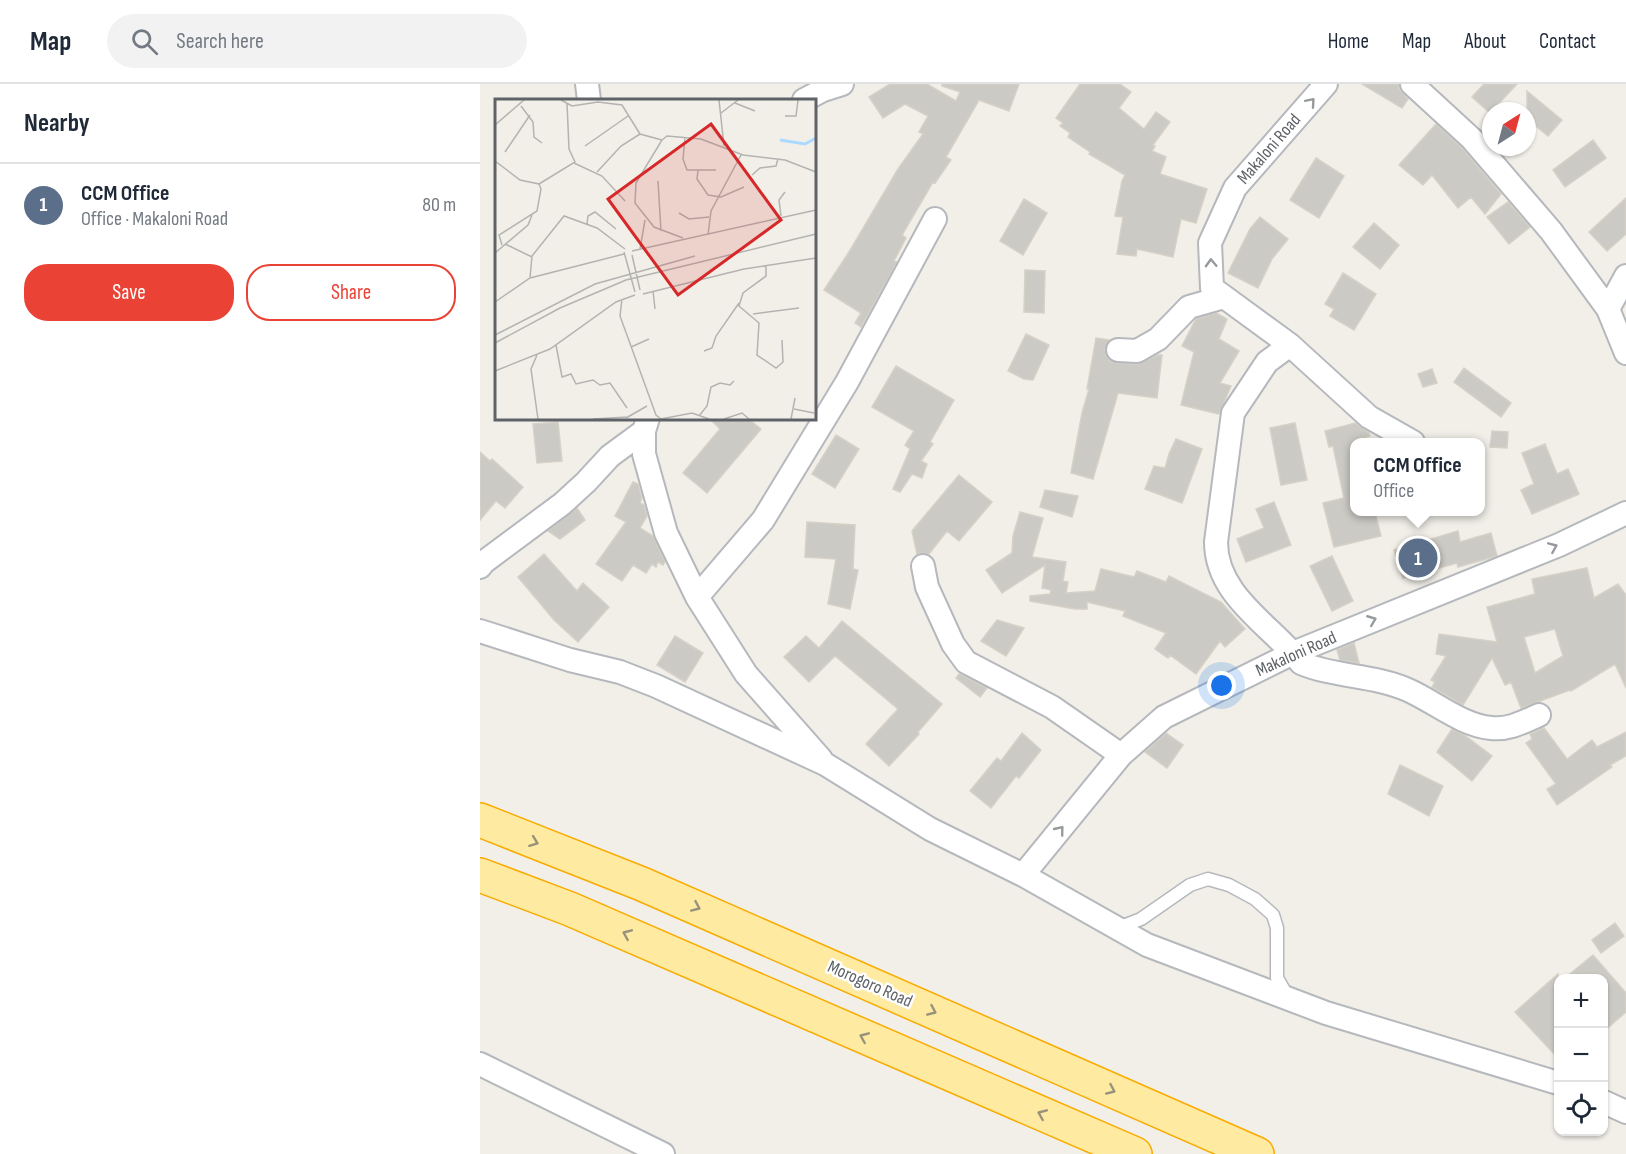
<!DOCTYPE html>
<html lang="en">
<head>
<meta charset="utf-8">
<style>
	:root { --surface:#fff; --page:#f2f2f3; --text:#1f2937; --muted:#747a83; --line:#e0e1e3; --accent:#ea4335 }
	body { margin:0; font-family:"Sofia Sans Condensed",sans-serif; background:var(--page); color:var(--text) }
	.controls { position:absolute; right:18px; bottom:18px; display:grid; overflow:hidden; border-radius:12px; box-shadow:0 2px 4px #0004 }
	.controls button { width:54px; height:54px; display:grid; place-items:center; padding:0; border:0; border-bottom:2px solid var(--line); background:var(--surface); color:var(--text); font:30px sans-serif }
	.compass { position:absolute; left:1002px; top:18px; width:54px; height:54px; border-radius:50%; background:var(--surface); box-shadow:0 2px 4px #0004; rotate:36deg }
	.you { position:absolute; left:742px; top:602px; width:21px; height:21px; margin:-15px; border:4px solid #fff; border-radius:50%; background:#1a73e8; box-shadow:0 0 0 9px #1a73e833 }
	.badge { display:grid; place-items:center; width:39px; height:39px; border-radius:50%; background:var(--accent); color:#fff; font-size:20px; font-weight:700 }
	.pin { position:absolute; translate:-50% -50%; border:3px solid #fff; box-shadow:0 2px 6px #0006 }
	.popup { position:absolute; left:870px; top:354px; width:135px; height:78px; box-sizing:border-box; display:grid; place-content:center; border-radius:12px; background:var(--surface); filter:drop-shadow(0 2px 4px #0005); font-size:20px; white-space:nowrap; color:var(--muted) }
	.popup b { font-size:22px; color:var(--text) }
	.popup::after { content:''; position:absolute; left:50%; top:100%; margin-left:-12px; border:12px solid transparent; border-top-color:var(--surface) }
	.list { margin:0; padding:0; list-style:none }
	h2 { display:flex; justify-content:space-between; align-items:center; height:78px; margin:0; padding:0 24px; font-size:26px }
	h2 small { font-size:20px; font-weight:400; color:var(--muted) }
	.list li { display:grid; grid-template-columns:39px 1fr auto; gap:18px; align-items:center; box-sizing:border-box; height:84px; padding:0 24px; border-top:2px solid var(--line) }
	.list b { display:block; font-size:22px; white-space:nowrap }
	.list p { margin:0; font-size:20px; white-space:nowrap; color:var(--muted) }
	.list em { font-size:20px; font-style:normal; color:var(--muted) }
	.actions { display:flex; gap:12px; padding:18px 24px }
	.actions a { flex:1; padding:14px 0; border:2px solid var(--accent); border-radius:24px; text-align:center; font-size:21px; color:var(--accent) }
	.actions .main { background:var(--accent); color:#fff }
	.icon { flex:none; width:33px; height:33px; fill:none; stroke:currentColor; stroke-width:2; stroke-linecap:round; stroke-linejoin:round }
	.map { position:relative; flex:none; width:1146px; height:1070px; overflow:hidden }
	header { display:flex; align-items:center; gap:36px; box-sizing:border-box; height:84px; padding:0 30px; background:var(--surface); border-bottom:2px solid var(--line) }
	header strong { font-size:28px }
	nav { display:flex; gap:33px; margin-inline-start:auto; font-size:21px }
	.search { width:420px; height:54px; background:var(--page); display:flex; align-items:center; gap:15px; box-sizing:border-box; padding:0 21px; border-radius:33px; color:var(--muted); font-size:22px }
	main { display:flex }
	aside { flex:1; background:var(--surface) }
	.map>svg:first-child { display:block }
</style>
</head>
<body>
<header>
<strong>Map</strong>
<div class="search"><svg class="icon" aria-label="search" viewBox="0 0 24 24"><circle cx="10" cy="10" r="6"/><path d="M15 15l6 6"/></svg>Search here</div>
<nav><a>Home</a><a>Map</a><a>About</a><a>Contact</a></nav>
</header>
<main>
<aside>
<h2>Nearby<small></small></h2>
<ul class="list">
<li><span class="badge" style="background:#5c6f8a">1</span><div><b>CCM Office</b><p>Office · Makaloni Road</p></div><em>80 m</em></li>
</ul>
<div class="actions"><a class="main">Save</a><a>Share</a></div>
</aside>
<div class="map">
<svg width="1146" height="1070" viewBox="0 0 1146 1070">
	<rect width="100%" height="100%" fill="#f1efe8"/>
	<!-- building -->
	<path fill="#cccac5" stroke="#d6d1c6" stroke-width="1.5" fill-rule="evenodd" d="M410,0H447L476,17L480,8L462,2V0H539L529,27L499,16L466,73L471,76L455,99L453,98L422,151L426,154L414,177L417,178L381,243L375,239L381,229L344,206L369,168L418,85L443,50L439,48L448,32L425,20L403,34L389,13Z
		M600,0H640L651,8L639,24L664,45L676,28L690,38L673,61L675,62L672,67L686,73L680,90L727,105L716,139L701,135L693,173L657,165L656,172L637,170L643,133L635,132L642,97L645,91L609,70L610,68L588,53L590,49L580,42L583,39L576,34Z
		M882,0H919V5L928,15L922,24Z
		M1004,0H1037L1010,29L992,13Z
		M1047,7L1082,36L1068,52L1047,35Z
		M956,40L982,64L1021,110L1005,130L991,113L978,124L952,91L943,101L919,81Z
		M1113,56L1126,74L1085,103L1073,86Z
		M836,74L864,92L839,134L810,116Z
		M1146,114V150L1127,167L1109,148Z
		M544,115L567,129L543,171L520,157Z
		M1028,118L1050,143L1029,160L1007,133Z
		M780,133L808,155L792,175L778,204L748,189L770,145Z
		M894,139L919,161L900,185L873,163Z
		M545,186L565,187L564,229L544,228Z
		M863,189L896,210L874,246L850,232L854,225L845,220Z
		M736,229L747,235L739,255L759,267L740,299L751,302L739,330L701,321L714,268L702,262L716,235Z
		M546,250L569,261L553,296L544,295L528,287Z
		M616,254L630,256L625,265L626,272L630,277L637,279L657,280L678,271H682L677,314L638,309L613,395L591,389L602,329L609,305H607Z
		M416,282L474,316L450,358L453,360L441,377L447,380L442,394L432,390L420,408L413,405L430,365L425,361L434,347L392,323Z
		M984,284L1031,319L1021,333L974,298Z
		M952,285L957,299L943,303L938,290Z
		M229,334H267L281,345L227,409L203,389L240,345Z
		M78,338L82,377L57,379L53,340Z
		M815,339L827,396L801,401L790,344Z
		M875,339L889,349L890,352L875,356V428H895L901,452L854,463L843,419L864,414L853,362L849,363L845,347Z
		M1012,347L1028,348L1027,364L1010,363Z
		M356,351L379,365L355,404L332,390Z
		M696,355L722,365L702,419L665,405L674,382L685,384L689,370Z
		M1065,360L1077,390L1088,385L1099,410L1052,430L1041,406L1054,400L1042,369Z
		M0,368L10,377L12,375L43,403L25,424L16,417L0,436Z
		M479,391L512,418L479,457L467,447L449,470L441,469L437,470L432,447Z
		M153,398L158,400L162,414L160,419L164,421L167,432L160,444L173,452L185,478L183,481L178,478L176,483L172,480L166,489L153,481L142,497L116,480L146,438L135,432Z
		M565,406L598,412L592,433L560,423Z
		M794,418L811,461L766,478L757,455L784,444L776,425Z
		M97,424L105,436L80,455L68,447Z
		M540,428L563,434L552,473L586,478L583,497L588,498L586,509L615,507L621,485L654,493L657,487L686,498L689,492L741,518L765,545L745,563L740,557L716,590L690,571L688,574L675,565L686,549L643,532L645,527L607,518V525H595L550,517V512L570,510L571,506L562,504L565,481L522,509L506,486L532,469L533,452Z
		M327,438L375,441L373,485L378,486L370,525L348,520L356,475L325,473Z
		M978,447L980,458L1011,449L1017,472L978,483L977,479L923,494L914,466Z
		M64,470L97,507L103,499L129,523L98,558L74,536L38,493Z
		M852,472L873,517L852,527L830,482Z
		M1107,484L1114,514L1138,500L1146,511V604L1135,580L1091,607L1090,606L1041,624L1031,598L1025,601L1012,574L983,621L952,603L955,598L951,596L966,572L956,570L959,550L1017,558L1007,523L1055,510L1052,495ZM1075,545L1083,572L1055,589L1044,553Z
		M517,536L544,544L526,572L501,557Z
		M362,537L462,620L438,648L439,650L409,682L386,660L418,625L355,572L329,598L304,573L326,552L339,564Z
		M195,552L223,569L205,598L177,581Z
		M874,559L879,579L860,576L857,566Z
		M479,590H480L507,604L500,613L476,594Z
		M1064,644L1087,675L1112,656L1117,663L1146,648V672L1130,681L1132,683L1077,721L1067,705L1076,700L1046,659L1052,655L1050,650Z
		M972,645L984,651L1012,672L992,697L957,668Z
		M542,649L561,666L539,694L536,692L511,724L490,707L517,674L521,677Z
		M686,649L703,661L687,684L665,668Z
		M920,681L963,702L949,732L908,710Z
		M1135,839L1144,852L1121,869L1112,856Z
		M1113,871L1146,909V928L1124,947V894H1085Z
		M1078,890V974L1035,928Z"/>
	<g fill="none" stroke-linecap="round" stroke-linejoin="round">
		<defs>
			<path id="service" d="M638,844L661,835L710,801L728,795L749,801L775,815L793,831L797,844V894L808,913"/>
			<path id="minor" d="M107,0L109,16
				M846,0L755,104L730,159L732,204L810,261L889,333L933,358
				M932,0L992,55L1071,147L1128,225L1146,269
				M324,16L343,6L362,0
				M1128,225L1146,192
				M810,261L787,278L753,329L736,458C736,512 791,541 821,579C854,593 894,591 928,606C955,618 981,641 1011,644C1029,646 1043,638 1059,631
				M638,266L657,267L678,255L709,223L744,213
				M168,334L164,347V370L186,449L217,513L266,590L341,675
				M443,482L447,503L473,560L486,578L572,623L641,671
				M0,483L4,478L82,420L106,398L130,372L164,347
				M217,513L283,436L367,298L455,135
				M0,547L90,576L140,588L176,602L345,680L450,745L543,791L667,861L846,929L1078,999
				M543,791L641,671L684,633L813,569L1079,461L1146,429
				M0,980L183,1070
				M1124,1018L1146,1028"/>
			<path id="trunk" d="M0,736L162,800L777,1070
				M0,791L90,825L655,1070"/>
		</defs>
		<!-- service casing -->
		<use href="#service" stroke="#b5b8bc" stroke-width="15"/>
		<!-- minor casing -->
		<use href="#minor" stroke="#b5b8bc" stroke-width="26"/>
		<!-- trunk casing -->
		<use href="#trunk" stroke="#f9ab00" stroke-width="36"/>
		<!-- service -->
		<use href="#service" stroke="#fff" stroke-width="12"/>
		<!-- minor -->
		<use href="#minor" stroke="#fff" stroke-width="22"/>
		<!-- trunk -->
		<use href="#trunk" stroke="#feeaa1" stroke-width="33"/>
	</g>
	<!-- one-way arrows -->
	<defs><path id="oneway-chevron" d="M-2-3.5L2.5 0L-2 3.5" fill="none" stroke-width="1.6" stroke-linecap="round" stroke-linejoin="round" transform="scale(1.5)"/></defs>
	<g stroke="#979a9d">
		<use href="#oneway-chevron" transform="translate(831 18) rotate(-49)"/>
		<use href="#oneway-chevron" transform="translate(731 179) rotate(-92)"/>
		<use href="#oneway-chevron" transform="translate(1073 463) rotate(-23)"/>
		<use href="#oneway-chevron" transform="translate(892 536) rotate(-22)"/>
		<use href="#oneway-chevron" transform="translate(580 746) rotate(-51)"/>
	</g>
	<g stroke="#97927c">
		<use href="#oneway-chevron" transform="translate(54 758) rotate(21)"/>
		<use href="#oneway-chevron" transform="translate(216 823) rotate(24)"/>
		<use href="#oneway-chevron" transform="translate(147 850) rotate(-157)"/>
		<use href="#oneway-chevron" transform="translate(452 927) rotate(24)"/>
		<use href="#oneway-chevron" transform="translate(384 953) rotate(-157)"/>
		<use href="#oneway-chevron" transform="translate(631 1006) rotate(24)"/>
		<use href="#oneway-chevron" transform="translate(562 1030) rotate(-157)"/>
	</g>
	<g text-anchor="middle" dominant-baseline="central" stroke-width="5" stroke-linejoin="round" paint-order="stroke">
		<!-- street labels -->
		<g font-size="18" fill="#5f6368" stroke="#fff">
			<text transform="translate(789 65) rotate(-49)">Makaloni Road</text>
			<text transform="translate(816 570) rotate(-24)">Makaloni Road</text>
			<text transform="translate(390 900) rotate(24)">Morogoro Road</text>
		</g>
	</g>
	<!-- overview -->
	<g transform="translate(15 15)">
		<rect width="321" height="321" fill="#f1efe8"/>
		<path fill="none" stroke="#aadaff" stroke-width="3" d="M285,41L310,45L321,39"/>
		<path fill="none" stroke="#b3b3b1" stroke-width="1.5" d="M66,1L77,7L103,3L127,6L145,35L167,41L141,84L140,104L159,128L188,139M224,1L229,47M240,4L260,12M26,7L38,23L39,38L47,44M226,14L243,1M290,17H301L303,1M0,26L29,1M190,39L188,60L192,71H221M167,41L172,37L206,40L248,56L290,61L321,73M90,47L133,17M10,53L35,16M0,62L25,81L44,85L46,90L42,112L4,136L7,146M79,64L107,77L130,102M203,71L202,80L213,96L226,98L249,88M102,73L126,47L145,35M257,76L265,69L281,67L283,60M163,82L166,132M44,85L80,63L74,50L72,4M184,114L194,120L214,118M286,117L284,101L290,93M92,125L93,117L100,113L121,130M213,136L216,112L246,56M10,145L37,158M145,150L150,121M137,152L321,111M129,153L140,193M0,154L33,126L37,116M137,156L145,191M271,167V177L248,194L244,207L264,224L262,256L281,269L288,263L287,241M35,179L37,157L69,117L102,129L130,150M158,192L160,210M148,195L249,170L321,159M127,200L125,217L161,316L166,320L197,314L214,320M0,203L35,179L129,155M258,215L304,209M0,236L100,185L200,157M0,244L65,209L131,181L321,135M61,246L67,278L76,275L81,285L98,281L105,286L115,284L132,309M136,248L154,240M209,252L217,249L221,237L244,204M42,256L36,270L43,320M0,272L55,250L121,203L140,196M299,310L319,314M204,317L212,307L216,288L225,284L235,286L239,282M131,319L152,307M98,320L133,318M229,320L247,314L254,320M296,320L300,299"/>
		<path fill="#d62828" fill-opacity="0.15" stroke="#d62828" stroke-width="3" d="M216,25L286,121L183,196L113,100Z"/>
		<rect width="321" height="321" fill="none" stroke="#5f6368" stroke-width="3"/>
	</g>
</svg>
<div class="controls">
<button>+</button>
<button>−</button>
<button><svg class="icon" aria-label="locate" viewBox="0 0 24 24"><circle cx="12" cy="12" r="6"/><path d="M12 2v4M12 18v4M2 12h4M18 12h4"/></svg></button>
</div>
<svg class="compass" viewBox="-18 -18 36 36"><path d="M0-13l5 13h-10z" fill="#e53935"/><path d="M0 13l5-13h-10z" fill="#747a83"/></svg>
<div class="you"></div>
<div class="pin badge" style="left:938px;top:474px;background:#5c6f8a">1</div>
<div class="popup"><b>CCM Office</b>Office</div>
</div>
</main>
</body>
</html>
